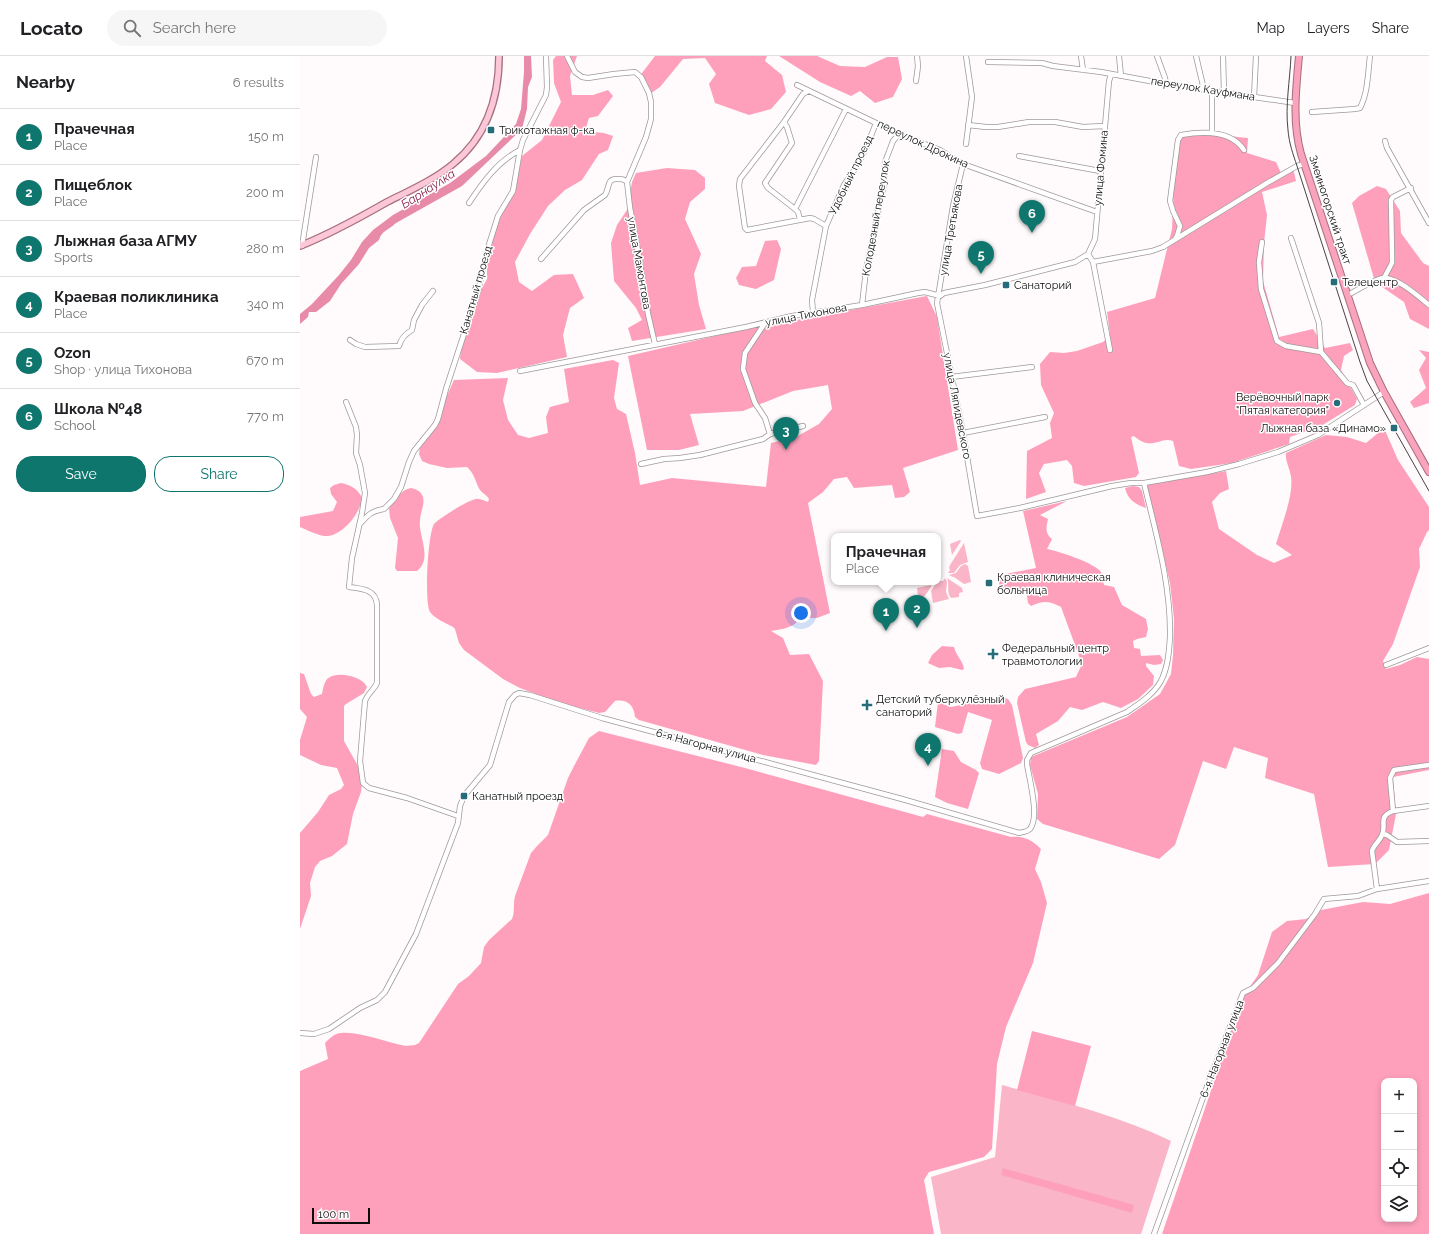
<!DOCTYPE html>
<html lang="en">
<head>
<meta charset="utf-8">
<style>
	:root { --surface:#fff; --page:#f6f6f6; --text:#202124; --muted:#757577; --line:#e0e0e0; --accent:#0f766e }
	body { margin:0; font-family:Raleway,sans-serif; background:var(--page); color:var(--text) }
	.controls { position:absolute; right:12px; bottom:12px; display:grid; overflow:hidden; border-radius:8px; box-shadow:0 2px 6px #0003 }
	.controls button { width:36px; height:36px; display:grid; place-items:center; padding:0; border:0; border-bottom:1px solid var(--line); background:var(--surface); color:var(--text); font:20px sans-serif }
	.scale { position:absolute; left:12px; bottom:10px; width:58px; box-sizing:border-box; padding-left:4px; border:2px solid #0e0c0d; border-top:0; font-size:11px; line-height:14px; white-space:nowrap; color:#0e0c0d; -webkit-text-stroke:3px #fff; paint-order:stroke }
	.you { position:absolute; left:501px; top:557px; width:14px; height:14px; margin:-10px; border:3px solid #fff; border-radius:50%; background:#1a73e8; box-shadow:0 0 0 6px #1a73e833 }
	.badge { display:grid; place-items:center; width:26px; height:26px; border-radius:50%; background:var(--accent); color:#fff; font-size:13px; font-weight:700 }
	.pin { position:absolute; translate:-50% -33px; filter:drop-shadow(0 1px 2px #0008) }
	.pin::after { content:''; position:absolute; top:21px; width:14px; height:12px; background:inherit; clip-path:polygon(0 0,100% 0,50% 100%) }
	.popup { position:absolute; left:531px; top:477px; width:110px; height:52px; box-sizing:border-box; display:grid; place-content:center; border-radius:8px; background:var(--surface); filter:drop-shadow(0 1px 3px #0005); font-size:13px; white-space:nowrap; color:var(--muted) }
	.popup b { font-size:15px; color:var(--text) }
	.popup::after { content:''; position:absolute; left:50%; top:100%; margin-left:-8px; border:8px solid transparent; border-top-color:var(--surface) }
	.list { margin:0; padding:0; list-style:none }
	h2 { display:flex; justify-content:space-between; align-items:center; height:52px; margin:0; padding:0 16px; font-size:17px }
	h2 small { font-size:13px; font-weight:400; color:var(--muted) }
	.list li { display:grid; grid-template-columns:26px 1fr auto; gap:12px; align-items:center; box-sizing:border-box; height:56px; padding:0 16px; border-top:1px solid var(--line) }
	.list b { display:block; font-size:15px; white-space:nowrap }
	.list p { margin:0; font-size:13px; white-space:nowrap; color:var(--muted) }
	.list em { font-size:13px; font-style:normal; color:var(--muted) }
	.actions { display:flex; gap:8px; padding:12px 16px }
	.actions a { flex:1; padding:9px 0; border:1px solid var(--accent); border-radius:16px; text-align:center; font-size:14px; color:var(--accent) }
	.actions .main { background:var(--accent); color:#fff }
	.icon { flex:none; width:22px; height:22px; fill:none; stroke:currentColor; stroke-width:2; stroke-linecap:round; stroke-linejoin:round }
	.map { position:relative; flex:none; width:1129px; height:1178px; overflow:hidden }
	header { display:flex; align-items:center; gap:24px; box-sizing:border-box; height:56px; padding:0 20px; background:var(--surface); border-bottom:1px solid var(--line) }
	header strong { font-size:19px }
	nav { display:flex; gap:22px; margin-inline-start:auto; font-size:14px }
	.search { width:280px; height:36px; background:var(--page); display:flex; align-items:center; gap:10px; box-sizing:border-box; padding:0 14px; border-radius:22px; color:var(--muted); font-size:15px }
	main { display:flex }
	aside { flex:1; background:var(--surface) }
	.map>svg:first-child { display:block }
</style>
</head>
<body>
<header>
<strong>Locato</strong>
<div class="search"><svg class="icon" aria-label="search" viewBox="0 0 24 24"><circle cx="10" cy="10" r="6"/><path d="M15 15l6 6"/></svg>Search here</div>
<nav><a>Map</a><a>Layers</a><a>Share</a></nav>
</header>
<main>
<aside>
<h2>Nearby<small>6 results</small></h2>
<ul class="list">
<li><span class="badge">1</span><div><b>Прачечная</b><p>Place</p></div><em>150 m</em></li>
<li><span class="badge">2</span><div><b>Пищеблок</b><p>Place</p></div><em>200 m</em></li>
<li><span class="badge">3</span><div><b>Лыжная база АГМУ</b><p>Sports</p></div><em>280 m</em></li>
<li><span class="badge">4</span><div><b>Краевая поликлиника</b><p>Place</p></div><em>340 m</em></li>
<li><span class="badge">5</span><div><b>Ozon</b><p>Shop · улица Тихонова</p></div><em>670 m</em></li>
<li><span class="badge">6</span><div><b>Школа №48</b><p>School</p></div><em>770 m</em></li>
</ul>
<div class="actions"><a class="main">Save</a><a>Share</a></div>
</aside>
<div class="map">
<svg width="1129" height="1178" viewBox="0 0 1129 1178">
	<rect width="100%" height="100%" fill="#fffafb"/>
	<!-- green -->
	<path fill="#fab5c8" d="M660,484L661,485L652,499L650,488Z
		M664,487L668,506L660,509L654,517H648L650,514L649,512L650,509Z
		M665,508L668,510L671,526L664,528L654,521H653L649,519L656,517L661,510Z
		M645,522L647,526L646,536L649,543L633,547L631,535L637,526L638,527L640,525H643Z
		M647,522L662,532L663,536L659,537V541L651,542C646,536 650,529 647,522Z
		M631,529V531L619,548L617,532Z
		M702,1029C759,1045 818,1059 871,1085L841,1178H641L631,1121L695,1101Z"/>
	<!-- forest -->
	<path fill="#fea0bc" fill-rule="evenodd" d="M256,0H277L270,20L272,39H293L308,34L313,40L298,60L289,62L285,75L304,77L313,80L308,94L299,98L282,124L265,134L248,150L230,178L215,206L219,226L232,235L254,219L273,218L284,242L270,252L263,279L267,301L197,317L177,316L160,303L161,295L180,236L187,223V209L199,160L214,135L222,100L242,84L261,46L254,27L253,4Z
		M355,0H467L465,5L482,19L486,36L471,53L449,59L415,47L409,28L416,18L405,2L383,3L360,31L347,40L339,21Z
		M479,0H517L540,10L565,11L587,1H598L602,23L593,41L575,47L560,35L551,40L520,26Z
		M890,76L948,82L947,97L976,106L981,117L993,112L996,125L962,136L967,159L964,187L963,225L979,281L1013,273L1025,292L1050,287L1053,294L1044,300L1041,314L1057,343L1055,349L1021,370L990,381L989,388L932,407L891,413L879,410L873,385C860,380 852,396 834,380L831,381L839,417L836,421L784,430L774,427L772,410L767,404L744,408L739,417L746,436L726,443L727,395L752,382L750,367L754,357L741,329L740,308L750,296L764,297L777,295L803,286L810,279L807,256L855,242L872,173L876,83Z
		M367,112L395,114L405,122V133L390,146L385,163L401,198L394,218L399,249L406,273L332,285L328,272L342,264L336,252L314,225L311,187L317,169L327,154L332,126L336,117Z
		M1077,130L1086,133L1100,155L1101,177L1123,207L1129,210V273L1110,263L1104,246L1075,226L1052,147L1059,140Z
		M477,184L481,193L474,224L456,233L439,229L436,222L442,211L456,210L465,185Z
		M627,240L637,261L658,394L603,412L610,436L604,441L595,442L592,429L554,432L547,421L534,423L523,436L508,447L530,557L517,562H501C493,572 483,573 471,575L483,582L490,599L509,598L523,625L519,705L516,709L463,699L339,664L335,661C334,649 327,643 315,645L305,656L299,657L260,647L220,632L203,623L164,594L159,587L155,573L153,571C146,567 135,563 130,556C124,546 128,477 134,468C138,463 170,443 176,443C180,442 184,445 188,446L189,443C187,439 183,438 180,434C175,426 175,418 167,411L147,412L129,408L122,405L119,398L120,390L134,369L154,324L208,322L203,344L208,364L218,379L229,382L248,377L246,361L250,351L269,346L264,313L313,304L319,307L314,342L317,353L326,358L335,397L340,429L372,422L466,431L471,387L496,381L519,368L532,353L528,329L493,335L443,355L390,358L399,389L379,394H347L328,300L441,274Z
		M1119,294L1129,296V347L1114,352L1110,346L1126,332L1119,314L1126,302Z
		M1084,372L1098,404L1129,451V474L1127,476L1119,493L1120,511L1093,588L1083,605L1086,613L1100,609L1117,601L1129,603V714L1093,721L1096,758L1089,794L1075,808L1028,811L1014,738L965,722L968,702L934,691L926,713L903,705L875,789L859,803L743,768L737,763L738,738L730,709L731,701L827,661L860,638L871,618L873,599L874,563L870,527L847,429L926,415L929,433L920,437L912,446L919,473L957,499L974,507L992,499L976,488C981,471 994,438 991,421C990,412 985,406 986,397L1026,379L1047,381L1066,387Z
		M41,427C51,429 58,433 62,442C61,457 41,482 24,480C17,479 7,474 0,471V461L33,455L37,446L31,438L30,432L34,429Z
		M833,430L839,431L842,435L846,452C835,448 828,444 825,432Z
		M111,432C116,433 121,435 123,441C125,450 120,456 120,465C118,479 133,502 117,515H97L95,512L98,482L90,462L89,453C93,444 101,434 111,432Z
		M767,445L740,459L748,463C746,472 745,477 752,483L747,493C758,495 795,507 801,516C803,519 803,525 804,529L814,531L822,549L846,563L848,573L846,581L837,583L833,585L834,592L840,593L841,600L860,599L863,604L861,608L854,609L846,607V610L854,620L853,629L838,643L821,652L803,646L782,654L770,651L758,665L736,678L739,689L735,692L728,689L726,686L717,647L718,641L725,633L776,621L782,608L761,551C749,545 744,544 731,550L728,547L726,534H719C711,539 708,536 701,532L699,527L700,519L736,512L723,455Z
		M642,590L654,591C656,600 662,603 664,613L662,614L650,611L639,612L628,607L632,599Z
		M0,617L4,618L11,638L14,641L22,638C23,632 24,627 27,623C36,614 63,620 67,631L64,637L46,648L44,650V685L58,710L62,728L61,736L53,758L47,788L32,800L20,805L15,811L10,827L11,840L0,873V777L18,756L29,739L41,733L44,729L37,712L21,709L0,699V684L7,661L0,653Z
		M701,641L708,643L712,649L723,702L721,707L699,718L682,713L680,707L692,664L668,656L662,677L658,678L635,671L638,646L651,651Z
		M299,675L445,712L623,761L627,758L711,781C724,780 732,784 741,793L735,813L741,826L747,847L733,907L706,971L697,1008L692,1093L684,1101L629,1116L624,1124L634,1178H0V1015L28,1003L25,987C29,983 35,977 41,977C60,975 87,987 106,990L115,989L119,987L158,928L169,920L181,907L184,891L189,884L212,863C215,857 213,848 215,840L231,797L237,790L248,779L268,722L274,710L289,682Z
		M642,693L654,695L661,706L676,714L679,717L668,753L647,747L635,741Z
		M1129,837V1178H862L943,941L958,919L972,876L987,865L1006,863L1021,854L1063,846L1090,848ZM1084,1025H1114V1163H1084Z
		M732,975L791,990L775,1050L717,1034Z
		M703,1112L834,1149L832,1157L701,1119Z"/>
	<!-- water -->
	<path fill="#e78ba8" d="M224,0H231L232,21L228,31L227,53L222,73L162,130L96,167C90,173 81,175 79,184L69,192L59,208L41,228L30,245L16,256H9L8,261L0,268V258L12,248L39,219L51,204L62,186L73,174L93,159L150,127L186,100L216,68L221,53L224,16Z"/>
	<g fill="none" stroke-linecap="round" stroke-linejoin="round">
		<defs>
			<path id="minor" d="M267,0L275,16L282,21L288,22L314,18L335,16L341,21L349,37L351,46V63L346,81L327,126L330,152L338,195L348,258L355,288
				M666,0L672,41L666,88
				M781,0L783,14
				M819,0L821,20
				M857,0L865,22L866,28
				M896,0L904,34
				M923,0L924,37
				M688,6L742,7L753,10L801,16L866,28L995,47
				M616,25L618,10L617,0
				M497,29L599,78L640,94L663,108L797,156
				M508,35L503,38L484,66L440,123L439,130L445,172L447,174L510,162L514,163L526,170
				M912,35V77
				M954,41L956,0
				M1012,56L1055,53L1060,52C1068,37 1068,16 1070,0
				M484,66L487,71L492,87L465,127L468,132L495,153
				M668,69L686,71H698L729,66H755L783,71L804,70
				M1085,85L1087,92L1129,167
				M719,100L800,115
				M663,108L653,150L637,247L663,377L677,460L720,452L812,430L831,427H844L907,416L939,408L978,396L1018,379L1084,336
				M169,147C183,126 197,106 220,94
				M500,163L498,156L495,153L546,53
				M991,182L1019,267L1021,296L1047,327L1053,329L1064,349
				M875,183L877,180L880,170L873,155L870,145L878,84L881,79C903,75 931,74 944,94
				M962,186L959,206L961,233L977,285L986,290L1021,296
				M2,190L16,101
				M788,198L793,206L810,294
				M241,203L284,154L305,139C310,132 306,122 318,123C322,123 324,123 327,126
				M793,206L852,195L863,191L967,127L997,110L1004,108
				M1084,222L1092,207V200L1091,144L1093,141L1111,132
				M1048,239C1055,235 1077,222 1084,222C1098,222 1118,240 1129,249
				M562,249L566,214L584,128L585,106L593,85L599,78
				M513,256L512,244L526,170L544,129L557,110L567,90L576,67
				M465,267L445,297L443,313L455,347L465,362L470,378
				M50,284L56,288L65,291L99,290C101,282 105,278 112,274L114,264L122,249L133,235
				M220,315L446,271L492,260L562,249L618,237L625,236L640,240L644,237L685,229L775,206L788,198L795,183L809,25L811,19
				M651,321L732,311
				M46,346L56,371L57,379L56,397L60,409L65,437L62,457L52,502L49,531C62,533 76,533 77,549V627C74,634 68,637 65,645L60,705L63,727L69,732L107,742L158,760
				M663,377L745,361
				M341,408L364,403L380,402L400,399L463,383L470,378L503,370
				M59,469C68,459 71,455 84,453L94,443L101,431L109,406L114,395L135,369L138,363L146,333L178,235L187,195L198,160L213,135L220,94L223,84L246,39L247,31L246,0
				M1086,609L1129,592
				M1093,755L1090,722L1094,714L1129,709
				M1083,778L1087,779L1097,786L1129,785
				M1077,833L1072,795C1074,788 1080,785 1082,779C1087,769 1077,761 1093,755L1129,750
				M0,977L14,978L29,973L60,952L77,944L85,936L116,878L158,767L160,750L164,740L190,709L209,646L215,639L219,637L230,639L302,662L602,743L719,777C723,776 727,776 730,773C740,761 729,722 727,708V704L731,697L827,656C840,647 853,639 861,625C868,611 869,596 870,581C871,528 856,478 844,427
				M854,1178L909,1025L943,937L953,932L978,907L1015,858L1024,843L1058,840L1077,833L1129,825"/>
			<path id="major" d="M0,190C30,178 59,162 87,146C109,135 134,124 153,108C186,81 199,42 199,0"/>
			<path id="highway" d="M999,0C996,33 992,66 1001,98L1070,307L1084,336L1129,416"/>
		</defs>
		<!-- minor casing -->
		<use href="#minor" stroke="#9e999a" stroke-width="6"/>
		<!-- major casing -->
		<use href="#major" stroke="#a76e7f" stroke-width="8"/>
		<!-- highway casing -->
		<use href="#highway" stroke="#a76e7f" stroke-width="8"/>
		<!-- minor -->
		<use href="#minor" stroke="#fff" stroke-width="4.5"/>
		<!-- major -->
		<use href="#major" stroke="#fcc8d7" stroke-width="5.5"/>
		<!-- highway -->
		<use href="#highway" stroke="#faa3bd" stroke-width="6"/>
		<!-- tram -->
		<path stroke="#474445" stroke-width="1" d="M991,0C990,24 985,50 988,74C989,87 993,98 997,110L1060,306L1067,325L1129,435"/>
	</g>
	<!-- markers -->
	<g fill="#266c7a" stroke="#fff" stroke-width="1.5">
		<rect x="187" y="70" width="8" height="8" rx="2"/>
		<rect x="1030" y="222" width="8" height="8" rx="2"/>
		<rect x="702" y="225" width="8" height="8" rx="2"/>
		<circle cx="1037" cy="347" r="4"/>
		<rect x="1090" y="368" width="8" height="8" rx="2"/>
		<rect x="685" y="523" width="8" height="8" rx="2"/>
		<path d="M691 592h4v4h4v4h-4v4h-4v-4h-4v-4h4z"/>
		<path d="M565 643h4v4h4v4h-4v4h-4v-4h-4v-4h4z"/>
		<rect x="160" y="736" width="8" height="8" rx="2"/>
	</g>
	<g text-anchor="middle" dominant-baseline="central" stroke-width="3" stroke-linejoin="round" paint-order="stroke">
		<!-- street labels -->
		<g font-size="11" fill="#0e0c0d" stroke="#fff">
			<text transform="translate(903 33) rotate(9)">переулок Кауфмана</text>
			<text transform="translate(623 88) rotate(25)">переулок Дрокина</text>
			<text transform="translate(801 112) rotate(-85)">улица Фомина</text>
			<text transform="translate(551 119) rotate(-64)">Удобный проезд</text>
			<text transform="translate(1030 154) rotate(72)">Змеиногорский тракт</text>
			<text transform="translate(576 162) rotate(-80)">Колодезный переулок</text>
			<text transform="translate(651 174) rotate(-80)">улица Третьякова</text>
			<text transform="translate(339 207) rotate(80)">улица Мамонтова</text>
			<text transform="translate(176 234) rotate(-74)">Канатный проезд</text>
			<text transform="translate(506 259) rotate(-11)">улица Тихонова</text>
			<text transform="translate(657 350) rotate(79)">улица Ляпидевского</text>
			<text transform="translate(406 690) rotate(15)">6-я Нагорная улица</text>
			<text transform="translate(922 993) rotate(-69)">6-я Нагорная улица</text>
		</g>
		<!-- poi labels -->
		<g font-size="11" fill="#0e0c0d" stroke="#fff" text-anchor="start">
			<text x="199" y="74">Трикотажная ф-ка</text>
			<text x="1042" y="226">Телецентр</text>
			<text x="714" y="229">Санаторий</text>
			<text x="1029" y="341" text-anchor="end">Верёвочный парк<tspan x="1029" dy="13">"Пятая категория"</tspan></text>
			<text x="1086" y="372" text-anchor="end">Лыжная база «Динамо»</text>
			<text x="697" y="521">Краевая клиническая<tspan x="697" dy="13">больница</tspan></text>
			<text x="702" y="592">Федеральный центр<tspan x="702" dy="13">травмотологии</tspan></text>
			<text x="576" y="643">Детский туберкулёзный<tspan x="576" dy="13">санаторий</tspan></text>
			<text x="172" y="740">Канатный проезд</text>
		</g>
		<!-- water labels -->
		<g font-size="12" font-style="italic" fill="#8a1f4c" stroke="#fff">
			<text transform="translate(128 133) rotate(-33)">Барнаулка</text>
		</g>
	</g>
</svg>
<div class="controls">
<button>+</button>
<button>−</button>
<button><svg class="icon" aria-label="locate" viewBox="0 0 24 24"><circle cx="12" cy="12" r="6"/><path d="M12 2v4M12 18v4M2 12h4M18 12h4"/></svg></button>
<button><svg class="icon" aria-label="layers" viewBox="0 0 24 24"><path d="M12 4l9 5-9 5-9-5zM3 14l9 5 9-5"/></svg></button>
</div>
<div class="scale">100 m</div>
<div class="you"></div>
<div class="pin badge" style="left:586px;top:575px">1</div>
<div class="popup"><b>Прачечная</b>Place</div>
<div class="pin badge" style="left:617px;top:572px">2</div>
<div class="pin badge" style="left:486px;top:394px">3</div>
<div class="pin badge" style="left:628px;top:710px">4</div>
<div class="pin badge" style="left:681px;top:218px">5</div>
<div class="pin badge" style="left:732px;top:177px">6</div>
</div>
</main>
</body>
</html>
